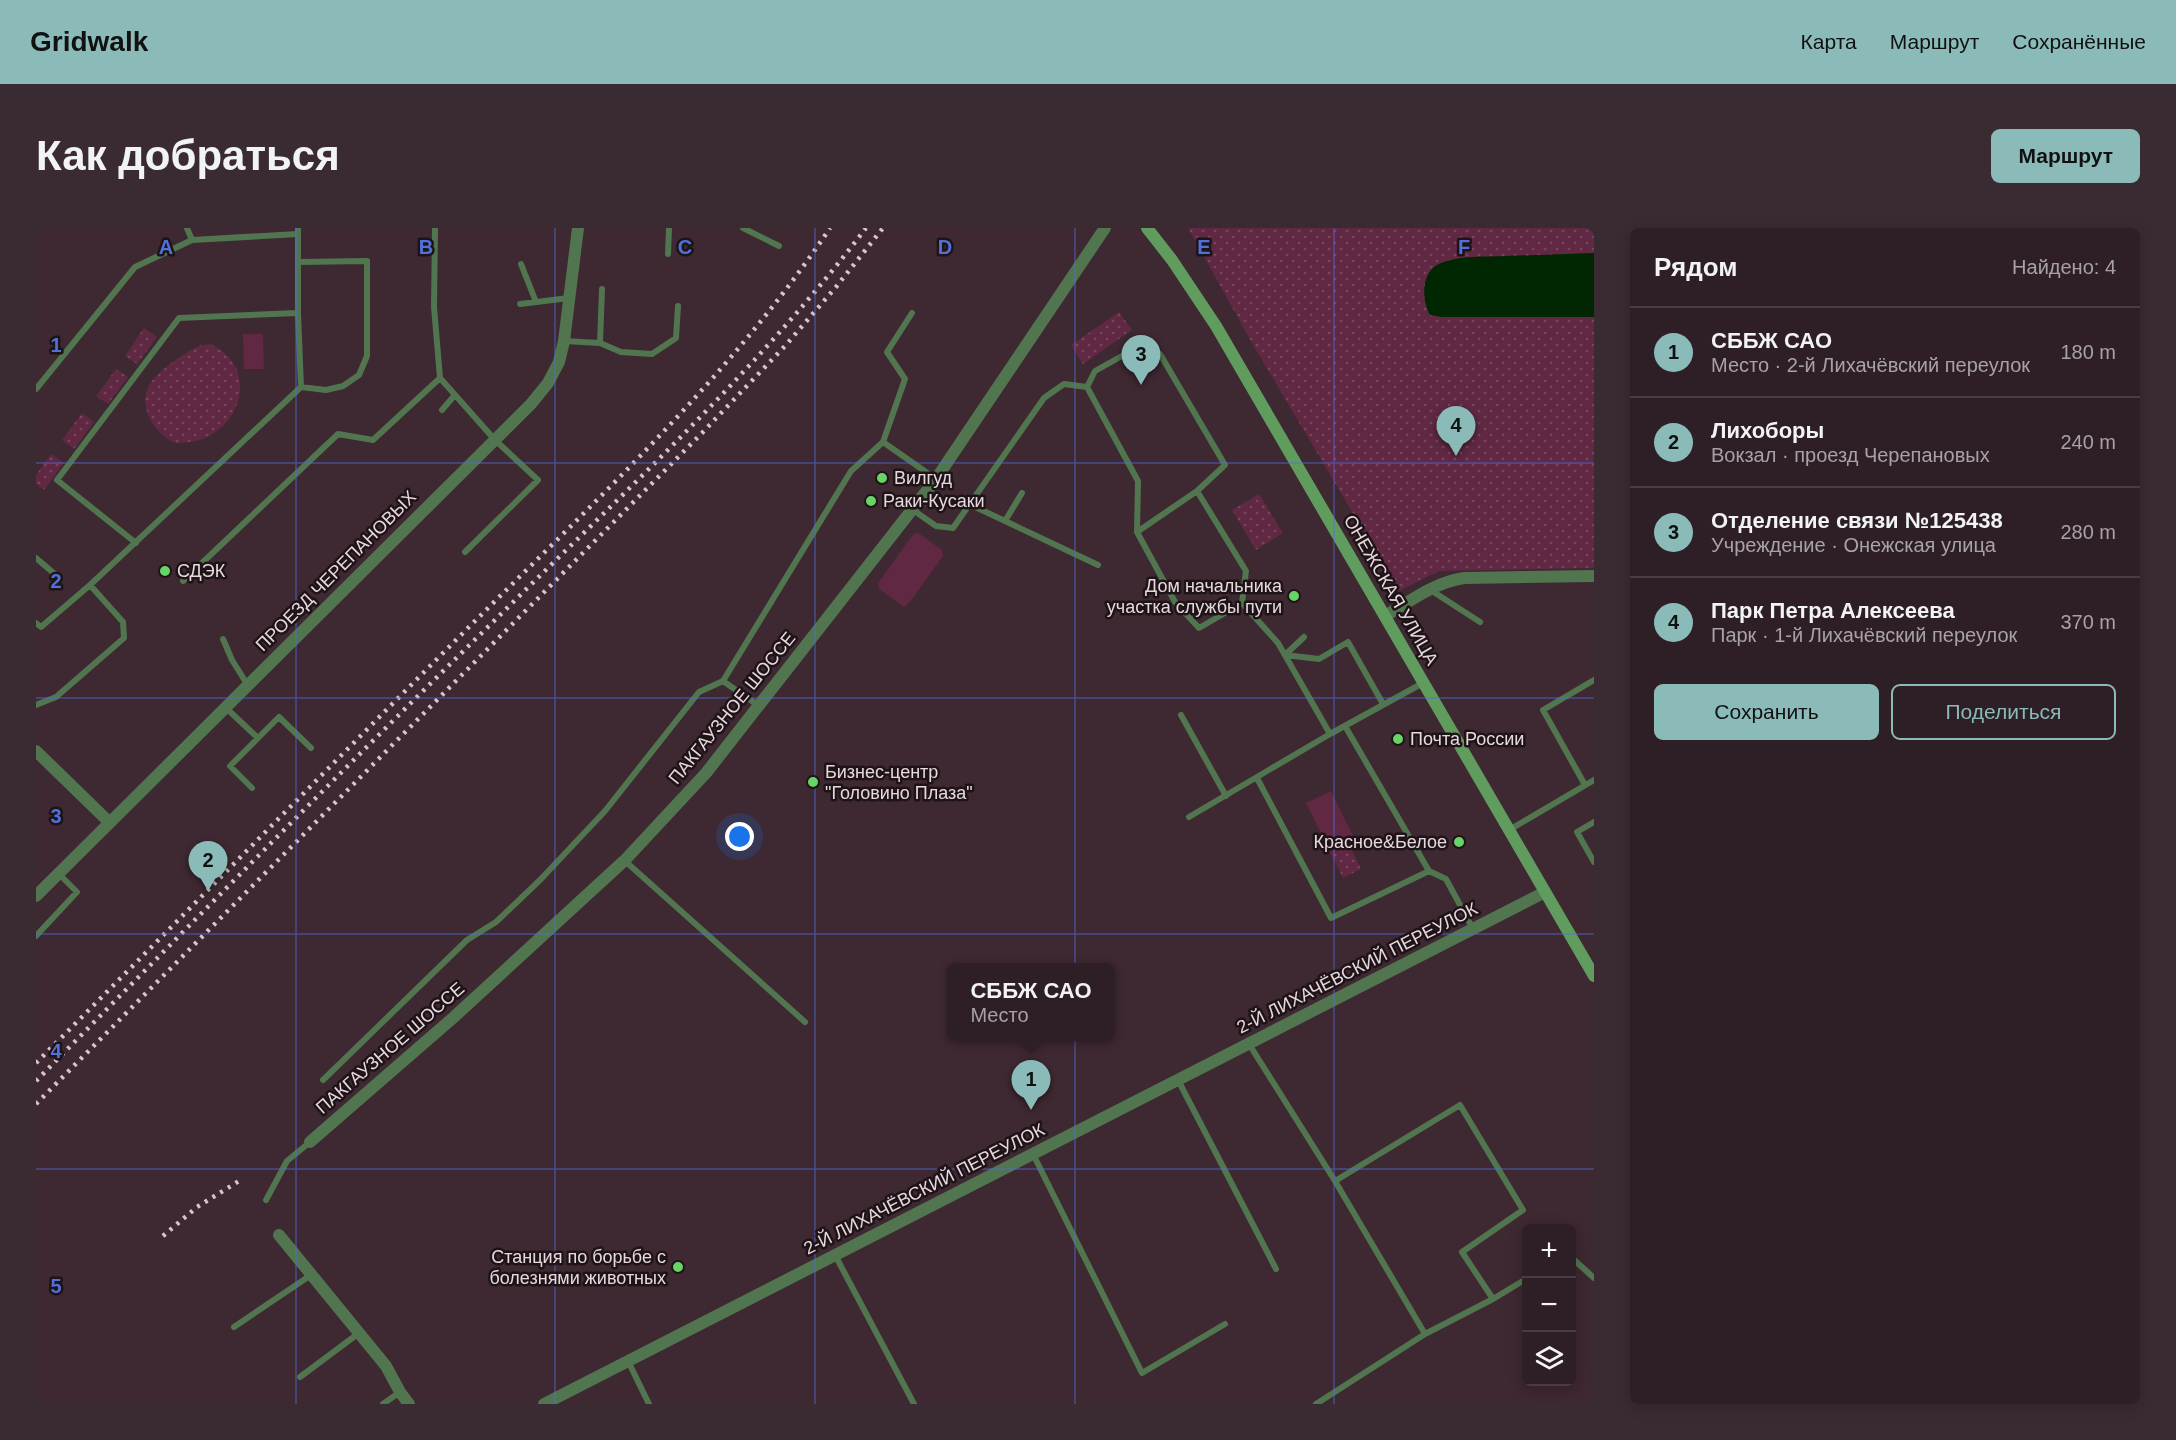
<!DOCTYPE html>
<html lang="ru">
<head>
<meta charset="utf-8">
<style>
	:root { --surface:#2e1e25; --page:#3a2b32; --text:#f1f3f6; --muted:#a7a2a7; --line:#493c42; --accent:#8bbbb9 }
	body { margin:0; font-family:Helvetica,sans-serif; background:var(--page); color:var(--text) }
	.controls { position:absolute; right:18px; bottom:18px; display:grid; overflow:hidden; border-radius:9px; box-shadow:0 3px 15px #0003 }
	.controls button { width:54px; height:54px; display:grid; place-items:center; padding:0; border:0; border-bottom:2px solid var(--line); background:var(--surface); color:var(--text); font:30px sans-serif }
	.you { position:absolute; left:704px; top:609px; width:21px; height:21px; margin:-15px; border:4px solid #fff; border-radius:50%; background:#1a73e8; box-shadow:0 0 0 9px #1a73e833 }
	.badge { display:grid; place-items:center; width:39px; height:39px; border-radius:50%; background:var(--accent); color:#111; font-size:20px; font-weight:700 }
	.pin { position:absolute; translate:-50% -50px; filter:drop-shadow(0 2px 3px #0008) }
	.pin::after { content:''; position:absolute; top:32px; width:21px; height:18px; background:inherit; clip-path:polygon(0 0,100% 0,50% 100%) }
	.popup { position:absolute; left:911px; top:735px; width:168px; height:78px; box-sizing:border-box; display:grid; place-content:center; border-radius:9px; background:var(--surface); filter:drop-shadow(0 2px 4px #0005); font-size:20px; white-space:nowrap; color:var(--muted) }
	.popup b { font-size:22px; color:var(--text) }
	.popup::after { content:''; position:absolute; left:50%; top:100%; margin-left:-12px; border:12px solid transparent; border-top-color:var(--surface) }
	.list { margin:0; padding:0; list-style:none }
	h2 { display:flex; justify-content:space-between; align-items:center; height:78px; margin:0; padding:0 24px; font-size:26px }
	h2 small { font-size:20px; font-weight:400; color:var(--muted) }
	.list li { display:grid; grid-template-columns:39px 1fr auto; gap:18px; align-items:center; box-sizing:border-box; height:90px; padding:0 24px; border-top:2px solid var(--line) }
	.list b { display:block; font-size:22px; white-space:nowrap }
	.list p { margin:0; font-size:20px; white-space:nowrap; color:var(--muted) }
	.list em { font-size:20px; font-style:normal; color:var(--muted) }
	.actions { display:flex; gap:12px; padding:18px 24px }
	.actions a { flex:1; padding:14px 0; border:2px solid var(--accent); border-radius:9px; text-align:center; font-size:21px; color:var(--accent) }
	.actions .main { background:var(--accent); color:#111 }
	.icon { flex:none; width:33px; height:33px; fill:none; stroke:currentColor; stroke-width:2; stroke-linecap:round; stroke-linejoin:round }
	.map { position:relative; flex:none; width:1558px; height:1176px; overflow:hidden; border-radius:9px }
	header { display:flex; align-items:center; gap:36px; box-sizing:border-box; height:84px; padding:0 30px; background:var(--accent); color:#111 }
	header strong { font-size:28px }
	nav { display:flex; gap:33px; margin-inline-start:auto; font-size:21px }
	.intro { display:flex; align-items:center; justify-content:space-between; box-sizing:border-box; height:144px; padding:0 36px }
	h1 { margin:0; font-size:42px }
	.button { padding:15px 27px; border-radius:9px; background:var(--accent); color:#111; font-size:21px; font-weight:700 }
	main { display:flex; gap:36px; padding:0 36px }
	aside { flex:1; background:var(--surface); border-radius:9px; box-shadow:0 3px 15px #0003 }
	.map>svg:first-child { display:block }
</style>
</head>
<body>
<header>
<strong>Gridwalk</strong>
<nav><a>Карта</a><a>Маршрут</a><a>Сохранённые</a></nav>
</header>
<div class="intro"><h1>Как добраться</h1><a class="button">Маршрут</a></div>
<main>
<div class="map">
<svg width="1558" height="1176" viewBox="0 0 1558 1176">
	<defs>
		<pattern id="green-dots" width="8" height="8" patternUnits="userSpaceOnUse" patternTransform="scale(1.5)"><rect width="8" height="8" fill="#602843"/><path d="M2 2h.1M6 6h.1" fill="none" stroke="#77465e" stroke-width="1.8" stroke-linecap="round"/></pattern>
	</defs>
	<rect width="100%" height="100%" fill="#3e2831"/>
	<!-- green -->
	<path fill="url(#green-dots)" d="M1152,0H1558V340L1403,343L1363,363L1216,115Z
		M1083,84L1096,102L1047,136L1035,117Z
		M108,100L121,109L101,136L89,128Z
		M174,116C226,139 205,207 154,214C150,214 144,216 140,215C134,214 126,207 122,202C111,191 104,171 114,156C120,145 149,124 161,119C164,117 170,117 174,116Z
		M80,141L92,149L72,176L60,168Z
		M46,185L58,194L38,221L26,212Z
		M15,226L28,235L8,262L0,256V247Z
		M1223,266L1247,305L1220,322L1196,282Z
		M1312,615L1325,641L1307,650L1294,624Z"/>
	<!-- pitch -->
	<path fill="#602843" d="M207,106H227L228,141H208Z
		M881,304L906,322L907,328L874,374L868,379L843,361L842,355L875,309Z
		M1295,563L1318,610L1293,622L1270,575Z"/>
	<!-- water -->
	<path fill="#002701" d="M1558,25V89H1406L1394,87C1385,71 1385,42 1405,35C1425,27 1448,29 1470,28C1499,27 1529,26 1558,25Z"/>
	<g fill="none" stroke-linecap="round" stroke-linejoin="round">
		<!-- service -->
		<path stroke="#51754f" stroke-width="6" d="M151,0L156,12
			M399,0L398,79L404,150L459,212L502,252L429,324
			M707,0L743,18
			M632,26L633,0
			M485,36L500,74
			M484,76L533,70
			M262,85L265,159L290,162L307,158L323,147L331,128V33L262,34
			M528,113L564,115L566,61
			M564,115L585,124L616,126L640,110L642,78
			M0,161L99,39L156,12L262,6V0
			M406,182L418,168
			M847,214L869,151L851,124L876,85
			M1161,263L1101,304L1139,374L1163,400L1206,375
			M933,276L1062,337
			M877,282L900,298L917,300L1008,170L1028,156L1051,159
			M969,293L986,265
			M1101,304L1102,253L1051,159L1059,143L1102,119L1124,126L1189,237L1161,263L1210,343L1206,375L1242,415L1294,506L1387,455
			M100,315L21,252L143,90L262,85V6
			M0,330L20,347
			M147,353L302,206L337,212L404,150
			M54,357L265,159
			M1393,361L1444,394
			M0,395L5,399L54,357L87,394L88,410L20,469L0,477
			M187,411L196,432L211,456
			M1249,427L1283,431L1312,414L1347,476
			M1249,427L1268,409
			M723,478L687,453L815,243L847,214L900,251
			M189,479L222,510L194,538L216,560
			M1145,487L1190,568
			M1309,498L1393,643L1410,651L1437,701
			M222,510L243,489L275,520
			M1221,550L1295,690L1393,643
			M1549,557L1507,482L1558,452
			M1153,589L1294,506
			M1558,594L1541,604L1558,634
			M1473,602L1558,552
			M589,633L769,794
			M0,708L41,664L23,646
			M1213,816L1299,953L1389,1106L1457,1071
			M287,852L431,712L460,694L504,652L569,583L663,464L687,453
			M1142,852L1240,1041
			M997,926L1106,1145L1189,1096
			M1299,953L1424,877L1487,982L1426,1024L1457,1071L1490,1051
			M230,972L251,933L274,914
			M799,1027L878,1176
			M1536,1030L1558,1050
			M198,1099L275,1047
			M592,1133L613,1176
			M264,1149L323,1105
			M347,1176L364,1164
			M1280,1176L1389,1106"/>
		<!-- minor -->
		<path stroke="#51754f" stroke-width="12" d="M1349,388C1376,372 1397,355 1428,350L1558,348
			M0,523L73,594
			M0,668L495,176L512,155L523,134L528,113L542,0
			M274,914L418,789L589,632L670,545L900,251L1069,0
			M243,1007L350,1138L364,1164L373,1176
			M508,1176L1509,664"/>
		<!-- secondary -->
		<path stroke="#619c5f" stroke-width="12" d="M1111,0L1136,32L1180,98L1558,748"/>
		<!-- rail -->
		<path stroke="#d6c6cc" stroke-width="4.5" stroke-dasharray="3 6" stroke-linecap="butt" d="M0,835C145,690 288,544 433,399C558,274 695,148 794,0
			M0,853C153,698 305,543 460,391C587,265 721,143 830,0
			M0,876L667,204L749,118L800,59L847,0
			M127,1008L161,979L203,953"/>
	</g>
	<!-- grid -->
	<path fill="none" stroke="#5070da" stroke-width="1.5" stroke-opacity="0.55" d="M260,0V1176M519,0V1176M779,0V1176M1039,0V1176M1298,0V1176M0,235H1558M0,470H1558M0,706H1558M0,941H1558"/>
	<!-- markers -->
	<g fill="#67d466" stroke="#1e1418" stroke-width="2">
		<circle cx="846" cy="250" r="6"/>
		<circle cx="835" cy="273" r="6"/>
		<circle cx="129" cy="343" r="6"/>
		<circle cx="1258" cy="368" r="6"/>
		<circle cx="1362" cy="511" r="6"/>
		<circle cx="777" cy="554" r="6"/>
		<circle cx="1423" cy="614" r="6"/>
		<circle cx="642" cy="1039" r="6"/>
	</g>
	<g text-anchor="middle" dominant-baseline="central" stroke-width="5" stroke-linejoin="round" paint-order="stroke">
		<!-- poi labels -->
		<g font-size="18" fill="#e7d8de" stroke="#1e1418" text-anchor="start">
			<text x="858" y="250">Вилгуд</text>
			<text x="847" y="273">Раки-Кусаки</text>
			<text x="141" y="343">СДЭК</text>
			<text x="1246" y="358" text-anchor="end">Дом начальника<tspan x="1246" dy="21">участка службы пути</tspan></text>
			<text x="1374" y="511">Почта России</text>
			<text x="789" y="544">Бизнес-центр<tspan x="789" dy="21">"Головино Плаза"</tspan></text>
			<text x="1411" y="614" text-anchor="end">Красное&amp;Белое</text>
			<text x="630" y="1029" text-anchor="end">Станция по борьбе с<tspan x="630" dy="21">болезнями животных</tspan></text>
		</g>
		<!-- street labels -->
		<g font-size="18" fill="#e7d8de" stroke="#1e1418">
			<text transform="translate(300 343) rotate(-45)">ПРОЕЗД ЧЕРЕПАНОВЫХ</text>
			<text transform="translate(1355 362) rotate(60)">ОНЕЖСКАЯ УЛИЦА</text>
			<text transform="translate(696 480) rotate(-51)">ПАКГАУЗНОЕ ШОССЕ</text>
			<text transform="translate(1321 740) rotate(-27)">2-Й ЛИХАЧЁВСКИЙ ПЕРЕУЛОК</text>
			<text transform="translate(354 820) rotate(-41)">ПАКГАУЗНОЕ ШОССЕ</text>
			<text transform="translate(888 961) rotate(-27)">2-Й ЛИХАЧЁВСКИЙ ПЕРЕУЛОК</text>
		</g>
	</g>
	<g font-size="20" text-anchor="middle" font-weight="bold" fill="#5070da" stroke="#1e1418" stroke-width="5" stroke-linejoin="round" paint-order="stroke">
		<text x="130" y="26">A</text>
		<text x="390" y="26">B</text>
		<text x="649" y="26">C</text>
		<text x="909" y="26">D</text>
		<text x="1168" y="26">E</text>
		<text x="1428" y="26">F</text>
		<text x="20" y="124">1</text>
		<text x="20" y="360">2</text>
		<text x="20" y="595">3</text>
		<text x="20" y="830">4</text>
		<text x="20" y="1065">5</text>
	</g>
</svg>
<div class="controls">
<button>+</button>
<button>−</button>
<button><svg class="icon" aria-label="layers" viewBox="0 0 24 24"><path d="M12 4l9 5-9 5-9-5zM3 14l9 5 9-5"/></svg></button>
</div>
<div class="you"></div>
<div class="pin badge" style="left:995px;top:882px">1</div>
<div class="popup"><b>СББЖ САО</b>Место</div>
<div class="pin badge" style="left:172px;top:663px">2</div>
<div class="pin badge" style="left:1105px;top:157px">3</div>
<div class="pin badge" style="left:1420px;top:228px">4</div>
</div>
<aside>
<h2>Рядом<small>Найдено: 4</small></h2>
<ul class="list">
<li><span class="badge">1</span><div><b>СББЖ САО</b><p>Место · 2-й Лихачёвский переулок</p></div><em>180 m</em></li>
<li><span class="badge">2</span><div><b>Лихоборы</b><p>Вокзал · проезд Черепановых</p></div><em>240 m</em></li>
<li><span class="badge">3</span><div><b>Отделение связи №125438</b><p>Учреждение · Онежская улица</p></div><em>280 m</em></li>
<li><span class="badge">4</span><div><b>Парк Петра Алексеева</b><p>Парк · 1-й Лихачёвский переулок</p></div><em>370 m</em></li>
</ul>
<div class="actions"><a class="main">Сохранить</a><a>Поделиться</a></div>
</aside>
</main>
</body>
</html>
